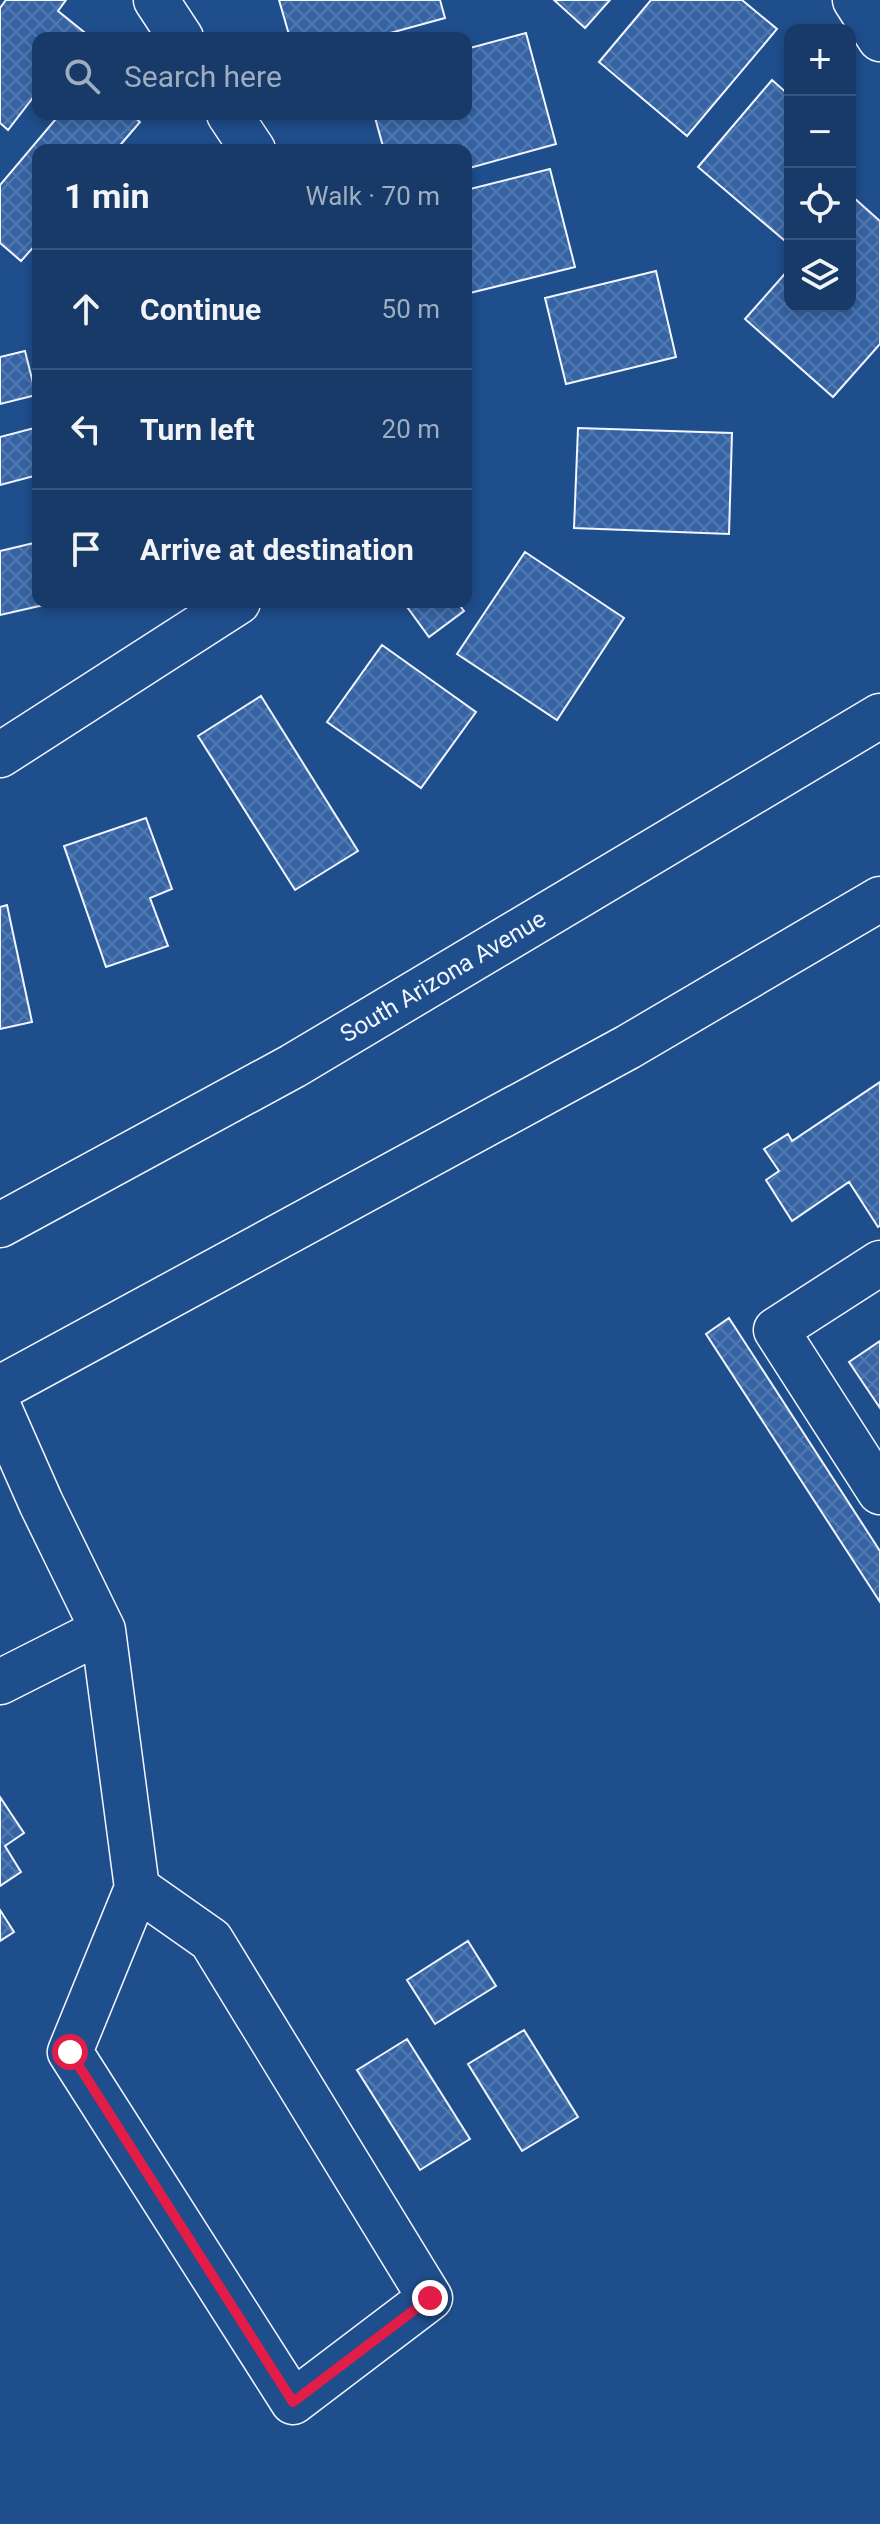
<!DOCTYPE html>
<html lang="en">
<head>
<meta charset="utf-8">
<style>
	:root { --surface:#173a69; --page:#244571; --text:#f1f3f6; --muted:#9eadc0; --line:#36547d }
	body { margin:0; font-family:Roboto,sans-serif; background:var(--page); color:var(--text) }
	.controls { position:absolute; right:24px; top:24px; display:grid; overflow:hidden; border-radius:16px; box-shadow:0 4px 12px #0003 }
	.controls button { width:72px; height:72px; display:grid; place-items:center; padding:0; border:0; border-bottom:2px solid var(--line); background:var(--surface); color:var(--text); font:40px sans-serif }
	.stop { position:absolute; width:24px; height:24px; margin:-18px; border:6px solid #e11d48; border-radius:50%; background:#fff }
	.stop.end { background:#e11d48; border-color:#fff; box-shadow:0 2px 8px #0008 }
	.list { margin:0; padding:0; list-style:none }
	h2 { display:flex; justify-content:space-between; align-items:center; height:104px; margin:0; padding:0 32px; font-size:34px }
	h2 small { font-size:26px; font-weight:400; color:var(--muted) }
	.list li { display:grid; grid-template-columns:52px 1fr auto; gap:24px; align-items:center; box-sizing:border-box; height:120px; padding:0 32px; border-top:2px solid var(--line) }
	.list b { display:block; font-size:30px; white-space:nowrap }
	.list em { font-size:26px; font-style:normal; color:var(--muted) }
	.icon { flex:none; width:44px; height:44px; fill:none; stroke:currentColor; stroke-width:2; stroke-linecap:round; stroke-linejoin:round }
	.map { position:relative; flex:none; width:880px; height:2524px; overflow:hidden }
	.search { position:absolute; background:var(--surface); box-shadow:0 4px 12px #0003; left:32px; top:32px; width:440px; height:88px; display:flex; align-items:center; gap:20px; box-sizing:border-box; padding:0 28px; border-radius:16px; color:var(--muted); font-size:30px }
	.panel { position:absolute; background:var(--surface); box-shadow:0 4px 12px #0003; left:32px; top:144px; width:440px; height:464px; border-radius:16px }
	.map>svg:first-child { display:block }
</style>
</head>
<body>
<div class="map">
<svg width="880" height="2524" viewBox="0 0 880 2524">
	<defs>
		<pattern id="building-cross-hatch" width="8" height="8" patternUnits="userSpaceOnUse" patternTransform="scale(2)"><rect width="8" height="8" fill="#3563a3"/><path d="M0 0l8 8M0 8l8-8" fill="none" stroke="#537ab1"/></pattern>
	</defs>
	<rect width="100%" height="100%" fill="#1f4e8c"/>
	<!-- building -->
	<path fill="url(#building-cross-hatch)" stroke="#f2f6ff" stroke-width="2" d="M6,0H66L58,11L84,32L80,38H38V91L8,130L0,123V8Z
		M279,0H440L445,18L372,38H290Z
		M554,0H610L585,28Z
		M651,0H742L777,29L687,136L599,62Z
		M526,33L556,144L466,169V150H384L374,114H466V49Z
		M772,80L790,96V236L785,241L698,167Z
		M60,114H131L140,122L116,150H38V242L21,261L0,243V185Z
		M550,169L575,267L466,294V190Z
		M853,197L880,221V344L833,397L745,319L790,268V306H850V200Z
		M656,271L676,357L566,384L545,298Z
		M25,351L36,395L0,404V357Z
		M38,427V475L0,485V437Z
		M578,428L732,433L729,534L574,528Z
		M38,542V602H57L0,615V551Z
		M525,552L624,618L557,720L457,654Z
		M407,602H457L464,611L429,637L405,604Z
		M382,645L476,712L421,788L327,722Z
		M261,696L358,851L295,890L198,736Z
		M146,818L172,889L150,898L168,946L106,967L64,846Z
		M7,905L32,1022L0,1029V907Z
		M880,1082V1226L878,1227L849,1182L792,1221L766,1180L779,1171L764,1149L788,1134L792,1141Z
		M729,1318L880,1551V1602L706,1334Z
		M880,1341V1408L849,1362Z
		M0,1797L24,1833L5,1846L21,1872L0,1886Z
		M0,1910L14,1932L0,1941Z
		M468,1941L496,1986L435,2024L407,1980Z
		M524,2030L578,2117L522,2151L468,2064Z
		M407,2039L470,2139L420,2170L357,2070Z"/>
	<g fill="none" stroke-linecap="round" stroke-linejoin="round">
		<defs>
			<path id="minor" d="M156,0L181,38
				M855,0L880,39
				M229,114L253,150
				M0,755L238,602
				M880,1263L776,1330L880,1492
				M0,1410L41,1503L103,1630L0,1682
				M103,1630L137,1888L211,1940L430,2298L293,2402L70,2052L137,1888"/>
			<g id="major">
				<path id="s1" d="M0,1225L293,1066L880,716"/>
				<path d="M0,1388L628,1047L880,899"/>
			</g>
		</defs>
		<!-- minor casing -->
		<use href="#minor" stroke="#f2f6ff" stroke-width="47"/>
		<!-- major casing -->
		<use href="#major" stroke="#f2f6ff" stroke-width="47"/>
		<!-- minor -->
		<use href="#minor" stroke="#1f4e8c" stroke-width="44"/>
		<!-- major -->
		<use href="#major" stroke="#1f4e8c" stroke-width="44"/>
	</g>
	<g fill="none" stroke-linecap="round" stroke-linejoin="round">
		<!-- route -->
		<path stroke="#e11d48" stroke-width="10" d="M70,2052L293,2402L430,2298"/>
	</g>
	<g text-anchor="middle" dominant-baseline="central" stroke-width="6" stroke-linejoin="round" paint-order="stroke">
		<!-- street labels -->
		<g font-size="24" fill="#f2f6ff" stroke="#1f4e8c">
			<text stroke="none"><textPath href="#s1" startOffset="508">South Arizona Avenue</textPath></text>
		</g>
	</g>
</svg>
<div class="controls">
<button>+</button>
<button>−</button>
<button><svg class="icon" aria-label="locate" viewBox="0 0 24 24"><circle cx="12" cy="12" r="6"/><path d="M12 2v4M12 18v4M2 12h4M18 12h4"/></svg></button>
<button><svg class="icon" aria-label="layers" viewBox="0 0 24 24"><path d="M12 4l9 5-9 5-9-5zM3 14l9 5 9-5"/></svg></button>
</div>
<div class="stop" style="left:70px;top:2052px"></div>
<div class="stop end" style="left:430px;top:2298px"></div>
<div class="search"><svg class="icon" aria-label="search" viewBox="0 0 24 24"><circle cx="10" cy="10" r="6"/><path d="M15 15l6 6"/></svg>Search here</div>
<section class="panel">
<h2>1 min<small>Walk · 70 m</small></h2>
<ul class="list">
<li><svg class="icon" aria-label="ahead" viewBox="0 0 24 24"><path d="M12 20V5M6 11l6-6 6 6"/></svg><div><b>Continue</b></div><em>50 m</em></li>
<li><svg class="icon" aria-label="left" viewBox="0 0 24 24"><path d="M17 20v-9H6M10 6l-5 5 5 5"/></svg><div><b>Turn left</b></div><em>20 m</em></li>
<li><svg class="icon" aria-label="arrive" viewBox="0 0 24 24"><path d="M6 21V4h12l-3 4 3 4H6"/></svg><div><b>Arrive at destination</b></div></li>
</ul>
</section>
</div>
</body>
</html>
